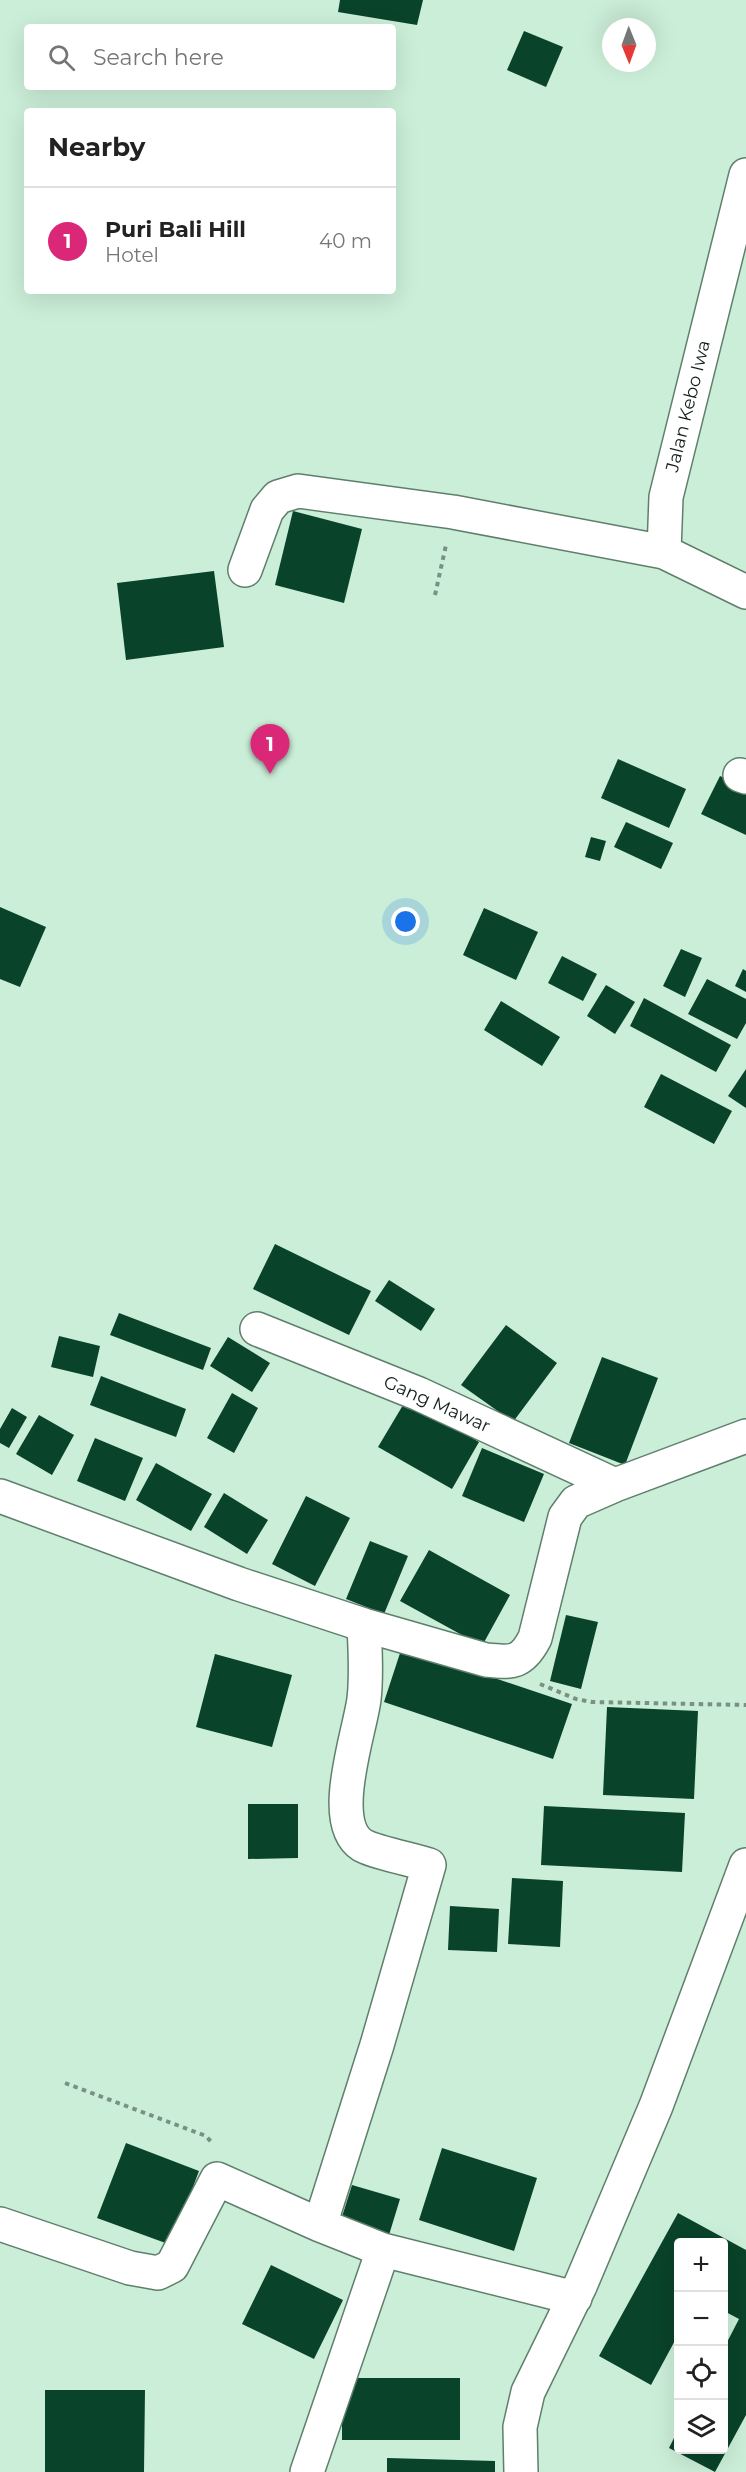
<!DOCTYPE html>
<html lang="en">
<head>
<meta charset="utf-8">
<style>
	:root { --surface:#fff; --page:#f6f6f6; --text:#222; --muted:#767676; --line:#e0e0e0; --accent:#db2777 }
	body { margin:0; font-family:Montserrat,sans-serif; background:var(--page); color:var(--text) }
	.controls { position:absolute; right:18px; bottom:18px; display:grid; overflow:hidden; border-radius:6px; box-shadow:0 6px 24px #0002 }
	.controls button { width:54px; height:54px; display:grid; place-items:center; padding:0; border:0; border-bottom:2px solid var(--line); background:var(--surface); color:var(--text); font:30px sans-serif }
	.compass { position:absolute; left:602px; top:18px; width:54px; height:54px; border-radius:50%; background:var(--surface); box-shadow:0 6px 24px #0002; rotate:179deg }
	.you { position:absolute; left:406px; top:922px; width:21px; height:21px; margin:-15px; border:4px solid #fff; border-radius:50%; background:#1a73e8; box-shadow:0 0 0 9px #1a73e833 }
	.badge { display:grid; place-items:center; width:39px; height:39px; border-radius:50%; background:var(--accent); color:#fff; font-size:20px; font-weight:700 }
	.pin { position:absolute; translate:-50% -50px; filter:drop-shadow(0 2px 3px #0008) }
	.pin::after { content:''; position:absolute; top:32px; width:21px; height:18px; background:inherit; clip-path:polygon(0 0,100% 0,50% 100%) }
	.list { margin:0; padding:0; list-style:none }
	h2 { display:flex; justify-content:space-between; align-items:center; height:78px; margin:0; padding:0 24px; font-size:26px }
	h2 small { font-size:20px; font-weight:400; color:var(--muted) }
	.list li { display:grid; grid-template-columns:39px 1fr auto; gap:18px; align-items:center; box-sizing:border-box; height:108px; padding:0 24px; border-top:2px solid var(--line) }
	.list b { display:block; font-size:22px; white-space:nowrap }
	.list p { margin:0; font-size:20px; white-space:nowrap; color:var(--muted) }
	.list em { font-size:20px; font-style:normal; color:var(--muted) }
	.icon { flex:none; width:33px; height:33px; fill:none; stroke:currentColor; stroke-width:2; stroke-linecap:round; stroke-linejoin:round }
	.map { position:relative; flex:none; width:746px; height:2472px; overflow:hidden }
	.search { position:absolute; background:var(--surface); box-shadow:0 6px 24px #0002; left:24px; top:24px; width:372px; height:66px; display:flex; align-items:center; gap:15px; box-sizing:border-box; padding:0 21px; border-radius:6px; color:var(--muted); font-size:22px }
	.panel { position:absolute; background:var(--surface); box-shadow:0 6px 24px #0002; left:24px; top:108px; width:372px; height:186px; border-radius:6px }
	.map>svg:first-child { display:block }
</style>
</head>
<body>
<div class="map">
<svg width="746" height="2472" viewBox="0 0 746 2472">
	<rect width="100%" height="100%" fill="#cbeed8"/>
	<!-- building -->
	<path fill="#094329" d="M340,0H423L417,25L338,12Z
		M524,31L563,47L546,87L507,70Z
		M293,511L362,529L344,603L275,585Z
		M214,571L224,647L126,660L117,583Z
		M618,759L686,789L669,828L601,798Z
		M720,776L746,788V835L701,814Z
		M626,822L673,843L661,869L614,847Z
		M591,837L606,841L600,861L585,857Z
		M0,907L46,927L20,987L0,979Z
		M484,908L538,932L516,980L463,955Z
		M681,949L702,958L685,997L663,986Z
		M562,956L597,974L583,1001L548,983Z
		M743,969L746,971V992L735,986Z
		M707,979L746,999V1023L737,1039L688,1014Z
		M606,985L635,1002L615,1034L587,1016Z
		M644,998L731,1045L716,1072L630,1026Z
		M501,1001L560,1037L542,1066L484,1030Z
		M746,1069V1108L728,1096Z
		M661,1074L732,1111L714,1144L644,1107Z
		M275,1244L371,1291L349,1335L253,1289Z
		M389,1280L435,1309L421,1331L375,1301Z
		M119,1313L211,1348L203,1370L110,1335Z
		M506,1325L557,1363L513,1422L461,1385Z
		M59,1336L100,1346L93,1377L51,1367Z
		M228,1337L270,1363L252,1392L210,1366Z
		M602,1357L658,1378L625,1465L569,1443Z
		M101,1376L186,1409L176,1437L90,1405Z
		M232,1393L258,1408L234,1453L207,1438Z
		M406,1400L479,1442L452,1489L378,1447Z
		M12,1408L27,1417L9,1448L0,1443V1429Z
		M39,1415L74,1435L52,1475L16,1454Z
		M95,1438L143,1458L125,1501L77,1481Z
		M482,1448L544,1474L524,1522L462,1496Z
		M156,1463L212,1494L191,1531L136,1500Z
		M224,1493L268,1520L247,1554L204,1527Z
		M306,1496L350,1518L315,1586L272,1564Z
		M370,1541L408,1556L384,1614L346,1599Z
		M429,1550L510,1595L482,1646L400,1601Z
		M566,1615L598,1622L581,1689L550,1681Z
		M402,1647L572,1704L553,1759L384,1702Z
		M215,1654L292,1675L272,1747L196,1727Z
		M607,1707L698,1711L694,1799L603,1795Z
		M248,1804H298V1858L248,1859Z
		M544,1806L685,1813L682,1872L541,1865Z
		M512,1878L563,1881L560,1947L508,1944Z
		M450,1906L499,1909L497,1952L448,1950Z
		M126,2143L199,2171L171,2245L97,2218Z
		M442,2148L537,2178L514,2251L419,2220Z
		M352,2185L400,2199L389,2235L341,2220Z
		M678,2213L746,2250V2415L715,2472L669,2448L678,2430V2450H724V2348L739,2319L724,2311V2242H678V2335L651,2385L599,2356Z
		M271,2265L343,2300L314,2359L242,2324Z
		M342,2378H460V2440H342Z
		M45,2390H145L144,2472H45Z
		M387,2458L495,2461V2472H387Z"/>
	<g fill="none" stroke-linecap="round" stroke-linejoin="round">
		<defs>
			<path id="minor" d="M746,175L666,497L664,552L746,592
				M245,570L267,510L278,497L298,491L453,512L664,552
				M740,775L746,777
				M257,1329L419,1394L615,1485
				M0,1496L239,1584L364,1625L486,1660C513,1663 522,1663 535,1638L565,1517L576,1502L615,1485L746,1436
				M0,2224L130,2268L158,2273L172,2266L217,2179L320,2225L383,2250L575,2298
				M320,2225L377,2045L429,1865C414,1860 373,1852 362,1845C327,1822 360,1732 364,1699C367,1674 365,1650 364,1625
				M307,2472L383,2250
				M521,2472L520,2427L528,2392L580,2286L656,2106L746,1865"/>
		</defs>
		<!-- minor casing -->
		<use href="#minor" stroke="#5f7f6c" stroke-width="36"/>
		<!-- path -->
		<path stroke="#789182" stroke-width="4" stroke-dasharray="4.5 4.5" stroke-linecap="butt" d="M435,595L446,545
			M540,1684L576,1699L592,1702L746,1705
			M65,2083L206,2136L213,2144"/>
		<!-- minor -->
		<use href="#minor" stroke="#fff" stroke-width="33"/>
	</g>
	<g text-anchor="middle" dominant-baseline="central" stroke-width="6" stroke-linejoin="round" paint-order="stroke">
		<!-- street labels -->
		<g font-size="18" fill="#131f18" stroke="#fff">
			<text transform="translate(688 406) rotate(-76)">Jalan Kebo Iwa</text>
			<text transform="translate(437 1404) rotate(24)">Gang Mawar</text>
		</g>
	</g>
</svg>
<div class="controls">
<button>+</button>
<button>−</button>
<button><svg class="icon" aria-label="locate" viewBox="0 0 24 24"><circle cx="12" cy="12" r="6"/><path d="M12 2v4M12 18v4M2 12h4M18 12h4"/></svg></button>
<button><svg class="icon" aria-label="layers" viewBox="0 0 24 24"><path d="M12 4l9 5-9 5-9-5zM3 14l9 5 9-5"/></svg></button>
</div>
<svg class="compass" viewBox="-18 -18 36 36"><path d="M0-13l5 13h-10z" fill="#e53935"/><path d="M0 13l5-13h-10z" fill="#767676"/></svg>
<div class="you"></div>
<div class="pin badge" style="left:270px;top:774px">1</div>
<div class="search"><svg class="icon" aria-label="search" viewBox="0 0 24 24"><circle cx="10" cy="10" r="6"/><path d="M15 15l6 6"/></svg>Search here</div>
<section class="panel">
<h2>Nearby<small></small></h2>
<ul class="list">
<li><span class="badge">1</span><div><b>Puri Bali Hill</b><p>Hotel</p></div><em>40 m</em></li>
</ul>
</section>
</div>
</body>
</html>
